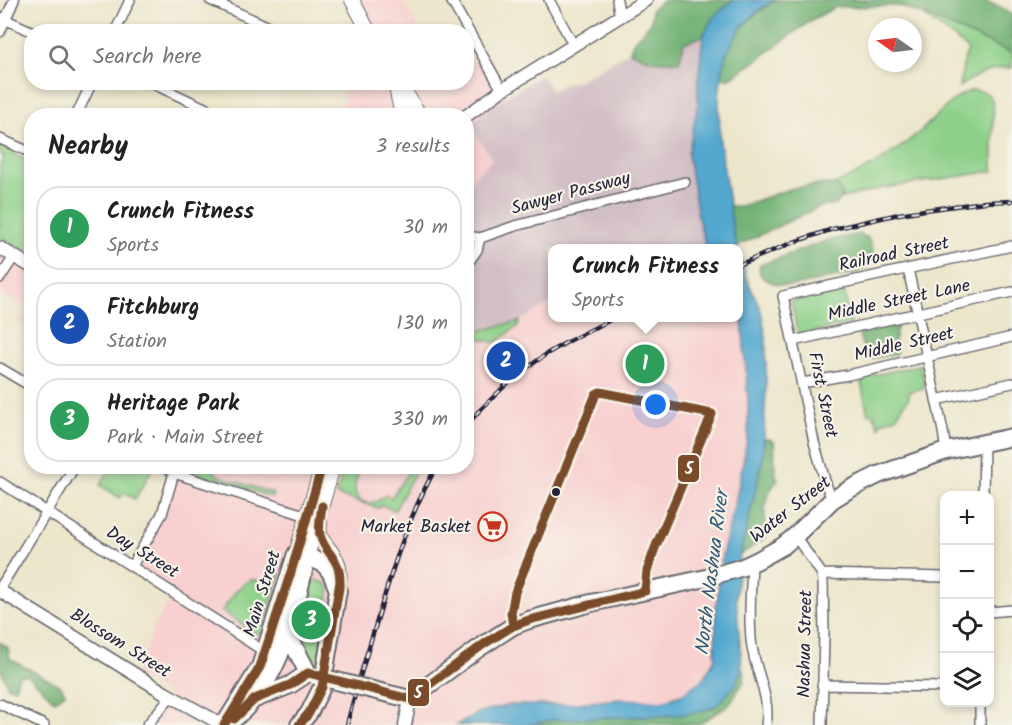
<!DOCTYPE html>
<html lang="en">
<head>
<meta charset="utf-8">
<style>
	:root { --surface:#fff; --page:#f6f6f6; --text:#222; --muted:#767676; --line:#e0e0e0; --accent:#111827 }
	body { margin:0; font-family:Kalam,sans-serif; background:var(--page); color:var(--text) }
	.controls { position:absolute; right:18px; bottom:18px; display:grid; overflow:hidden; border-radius:12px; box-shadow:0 3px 9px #0003 }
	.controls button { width:54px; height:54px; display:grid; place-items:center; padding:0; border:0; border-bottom:2px solid var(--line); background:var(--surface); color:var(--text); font:30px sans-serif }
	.compass { position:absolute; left:868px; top:18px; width:54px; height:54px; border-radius:50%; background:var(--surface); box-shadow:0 3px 9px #0003; rotate:284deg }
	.you { position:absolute; left:656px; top:405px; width:21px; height:21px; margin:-15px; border:4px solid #fff; border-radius:50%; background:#1a73e8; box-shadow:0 0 0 9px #1a73e833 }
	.badge { display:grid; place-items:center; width:39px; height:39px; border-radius:50%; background:var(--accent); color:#fff; font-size:20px; font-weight:700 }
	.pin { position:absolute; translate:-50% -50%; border:3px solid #fff; box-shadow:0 2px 6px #0006 }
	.popup { position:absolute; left:548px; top:244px; width:195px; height:78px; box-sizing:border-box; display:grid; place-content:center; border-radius:12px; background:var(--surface); filter:drop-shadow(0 2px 4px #0005); font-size:20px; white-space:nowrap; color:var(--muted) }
	.popup b { font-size:22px; color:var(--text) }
	.popup::after { content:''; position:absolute; left:50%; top:100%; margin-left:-12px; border:12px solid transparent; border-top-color:var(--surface) }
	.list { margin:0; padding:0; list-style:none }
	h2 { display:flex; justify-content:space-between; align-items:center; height:78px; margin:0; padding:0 24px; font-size:26px }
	h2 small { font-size:20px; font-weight:400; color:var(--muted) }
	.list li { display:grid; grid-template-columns:39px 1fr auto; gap:18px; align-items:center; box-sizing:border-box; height:84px; margin:0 12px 12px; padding:0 12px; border:2px solid var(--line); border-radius:24px }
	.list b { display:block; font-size:22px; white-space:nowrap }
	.list p { margin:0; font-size:20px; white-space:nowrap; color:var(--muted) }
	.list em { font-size:20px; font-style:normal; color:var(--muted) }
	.icon { flex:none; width:33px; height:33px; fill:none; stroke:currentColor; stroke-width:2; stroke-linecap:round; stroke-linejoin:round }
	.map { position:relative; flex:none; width:1012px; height:725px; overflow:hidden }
	.search { position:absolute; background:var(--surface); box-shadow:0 3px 9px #0003; left:24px; top:24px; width:450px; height:66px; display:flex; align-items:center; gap:15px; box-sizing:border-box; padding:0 21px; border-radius:24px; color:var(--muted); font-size:22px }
	.panel { position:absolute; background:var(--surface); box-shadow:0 3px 9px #0003; left:24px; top:108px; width:450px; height:366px; border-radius:24px }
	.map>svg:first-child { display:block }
</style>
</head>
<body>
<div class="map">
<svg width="1012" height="725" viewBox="0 0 1012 725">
	<rect width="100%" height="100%" fill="#f7f3e8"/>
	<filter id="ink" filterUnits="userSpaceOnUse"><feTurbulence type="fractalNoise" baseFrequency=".0167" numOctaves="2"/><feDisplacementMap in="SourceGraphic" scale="12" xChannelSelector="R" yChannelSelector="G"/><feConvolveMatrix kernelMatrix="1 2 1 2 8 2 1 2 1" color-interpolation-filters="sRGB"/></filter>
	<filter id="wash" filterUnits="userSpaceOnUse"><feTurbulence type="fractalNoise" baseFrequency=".008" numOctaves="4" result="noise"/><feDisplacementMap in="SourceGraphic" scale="24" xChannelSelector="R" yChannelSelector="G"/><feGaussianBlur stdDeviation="1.35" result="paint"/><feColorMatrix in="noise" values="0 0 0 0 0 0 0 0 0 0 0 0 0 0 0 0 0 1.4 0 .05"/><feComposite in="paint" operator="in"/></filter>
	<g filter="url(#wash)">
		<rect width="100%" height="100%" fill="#ece6cb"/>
		<!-- built -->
		<path fill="#f7d0cf" d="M364,0H402L421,31H359L347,11Z
			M483,56L506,97L490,107L470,124L492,160L479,172L472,180L467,193L466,116H336L344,98L340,95L346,83L466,82L467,67Z
			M0,248L31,267V330L19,322L27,310L0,293Z
			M552,302V318H738V305L742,319L748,400V435L737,494L722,556L716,607L715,659L703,679L681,695L662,701L622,699L555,705H510L480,712L457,725H147L171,696L133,674L143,657L156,622L174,593L132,566L162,514L176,467L466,466L467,327L479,331L520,321Z"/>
		<!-- industrial -->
		<path fill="#d2bec5" d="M703,36L698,80V104L688,155L699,222L706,248H552V302L520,321L479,331L467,327L466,243L470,231L467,230V193L472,180L479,172L492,160L470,124L490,107L541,75L552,91L566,83L577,82L630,51L635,55L691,41Z"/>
		<!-- green -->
		<path fill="#8dd089" stroke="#587962" stroke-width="1.5" d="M922,14L1012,53V68C992,66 975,76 959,87L965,57L968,50C955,36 937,27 922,14Z
			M974,90C985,92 989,92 993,103V171L884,188L842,198L839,188L834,185C855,175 874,166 892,153C903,146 912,138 922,130C935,118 956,93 974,90Z
			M0,145L14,151L13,154L31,162V200L29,206L32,208L31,255L0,237V165L4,156L0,154Z
			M844,289L851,324L798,335L791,301Z
			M520,321L518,326L496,342H493L478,338L479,331Z
			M920,365L926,387L909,392V397L896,417L880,423V427L879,428L875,416H874L872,413L868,414L860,378Z
			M150,467L153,468L135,499L123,493L120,498L100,485L111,467Z
			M182,467H211L216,474L221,477L273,493L272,497L182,469Z
			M412,467H418L395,510L381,505L379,508L336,495L343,470L358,475C347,499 367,512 386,495L391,498Z
			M279,573L281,574L262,633L254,634L250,630L222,611C228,602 243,577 256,580C263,582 265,588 271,591L275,585Z
			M317,580L325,583L330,588L319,660C311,658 309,654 305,647C291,624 300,610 308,586L311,583Z"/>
		<!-- forest -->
		<path fill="#72b275" stroke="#4a6a58" stroke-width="1.5" d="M664,0H733L713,18L703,36L684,43L679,62L650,60L630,51C633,35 646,34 651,20C652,17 651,13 652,9Z
			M776,0H984L1012,14V53L929,17L899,6L836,7L813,19L750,65L730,78H722C723,71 722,61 725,55C735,30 754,13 776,0Z
			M826,184L834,185L839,188L842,198L835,205L819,207L737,246L734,236L729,206H741L793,188Z
			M860,234L868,238L873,250L871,262C867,267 862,270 856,273C847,276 837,277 827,279C807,283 786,291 767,280C760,277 758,272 760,265L828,240Z
			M895,322L898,324L894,341L897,350L896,354L869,359L866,358L858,331Z
			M764,439H769L774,442C776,454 772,469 778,480C760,500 766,515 765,538L740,555L763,457Z
			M0,642L8,648L10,659L61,686L65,693L55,701L28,675H19L15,688L8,687L0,668Z
			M742,668L745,674L743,683L729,705L699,724L528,725L552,720L679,715L706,710L735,686Z"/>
		<!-- water -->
		<path fill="#53a8cf" stroke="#3a6585" stroke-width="1.5" d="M733,0H776L761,8L742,26L725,56L719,95L720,143L734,236L738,248H706L699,222L688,155L698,104V80L703,36L713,18Z
			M738,250L746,277L761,310L766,337V388L763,457L740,555L736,595L742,668L735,686L716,706L706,710L679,715L552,720L528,725H457L480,712L510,705H555L622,699L662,701L681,695L703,679L715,659L716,607L722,556L737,494L748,435V400L742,319L738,305Z"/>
	</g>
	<g filter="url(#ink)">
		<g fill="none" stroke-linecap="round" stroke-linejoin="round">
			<defs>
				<path id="street" d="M210,0L280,32
					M451,0L502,90
					M549,0L574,46
					M617,0L620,18
					M0,17L33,32
					M0,32L14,0
					M115,32L130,0
					M149,82L222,116
					M76,116L92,82
					M0,139L32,153
					M466,236L480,238L515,226L685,182
					M466,266L477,250L480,238
					M908,269L943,431L946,451
					M0,278L14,257
					M793,341L1012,292
					M0,368L32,387
					M802,383L848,375L1012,337
					M936,400L1012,383
					M163,466L174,473L307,516
					M0,482L265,652
					M983,496L984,443
					M832,500L826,484L814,442L783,296L1012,246
					M795,536L822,574L823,581L824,633L822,725
					M752,563C751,591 748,620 752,647C756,673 771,699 766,725
					M132,566L162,514L174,473
					M822,574L944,577
					M0,588L75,466
					M990,612L1012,610
					M822,685L944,687
					M0,704L44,725
					M147,725L171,696
					M980,725V702"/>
				<path id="secondary" d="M466,116L502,90L646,0
					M0,248L32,267
					M0,591L165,693L223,725
					M405,725L410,699"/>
				<path id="primary" d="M352,0L369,32
					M395,82L402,116
					M399,82L420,116
					M320,523C317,542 330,546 337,561C341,571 340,580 338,590
					M296,554L322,466
					M307,557L333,466"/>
				<path id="highway" d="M288,634L308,673
					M385,693L410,699L479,648L513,626L529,620L591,603L706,578L743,567L758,560L783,546L795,536L832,500L850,489L878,475L946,451L1012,437
					M255,699L290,685L308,673
					M235,718C283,678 293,616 307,557
					M224,725L260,667L296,554L315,560L324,564L331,573L338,590L322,687L309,713L299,725"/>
			</defs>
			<!-- street casing -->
			<use href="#street" stroke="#69676d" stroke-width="12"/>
			<!-- secondary casing -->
			<use href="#secondary" stroke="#69676d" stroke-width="15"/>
			<!-- primary casing -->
			<use href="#primary" stroke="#69676d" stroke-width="16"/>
			<!-- highway casing -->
			<use href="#highway" stroke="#69676d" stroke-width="20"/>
			<!-- street -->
			<use href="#street" stroke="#fff" stroke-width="9"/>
			<!-- secondary -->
			<use href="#secondary" stroke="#fff" stroke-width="12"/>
			<!-- primary -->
			<use href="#primary" stroke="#fff" stroke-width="14"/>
			<!-- highway -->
			<use href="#highway" stroke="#fff" stroke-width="16"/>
			<defs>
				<path id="rail" d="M738,265L794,242L833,229L899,214L925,210L985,202L1012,201
					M466,426L479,411L514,377L548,353L567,342L614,318
					M347,725C355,691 366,657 376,624C392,570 408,516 437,466"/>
			</defs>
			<!-- rail casing -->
			<use href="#rail" stroke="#22223b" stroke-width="4.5"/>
			<!-- rail -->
			<use href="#rail" stroke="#f7f3e8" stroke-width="2" stroke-dasharray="7" stroke-linecap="butt"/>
			<defs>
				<path id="highway-bridge" d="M316,676L385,693"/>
			</defs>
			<!-- highway-bridge casing -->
			<use href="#highway-bridge" stroke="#69676d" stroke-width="20" stroke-linecap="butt"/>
			<!-- highway-bridge -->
			<use href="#highway-bridge" stroke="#fff" stroke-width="16"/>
			<defs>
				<path id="bus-1" d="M600,392L712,414L655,548L647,571L645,591L529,620L513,626L511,613L515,592L596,394Z
					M308,673L410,699L484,644L513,626
					M234,719L255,699L290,685L308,673
					M224,725L260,667L291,572L322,466
					M299,725L309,713L322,687L340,582C340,556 325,555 320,535C318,525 321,515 322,506"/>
			</defs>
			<!-- bus-1 casing -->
			<use href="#bus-1" stroke="#f7f3e8" stroke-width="14"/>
			<!-- bus-1 -->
			<use href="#bus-1" stroke="#7a4b2a" stroke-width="9"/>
		</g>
	</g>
	<!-- icons -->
	<defs>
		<symbol id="supermarket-ring" viewBox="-11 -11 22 22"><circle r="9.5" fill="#f7f3e8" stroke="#c8321e" stroke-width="1.5"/><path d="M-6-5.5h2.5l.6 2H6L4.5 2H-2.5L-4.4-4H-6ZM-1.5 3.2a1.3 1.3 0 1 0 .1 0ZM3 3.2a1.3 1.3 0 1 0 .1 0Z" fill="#c8321e"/></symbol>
	</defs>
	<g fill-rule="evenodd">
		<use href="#supermarket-ring" x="476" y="510" width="33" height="33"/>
	</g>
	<!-- markers -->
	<circle fill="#22223b" stroke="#f7f3e8" stroke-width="2" cx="556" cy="492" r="5"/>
	<g text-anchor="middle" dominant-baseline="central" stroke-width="4.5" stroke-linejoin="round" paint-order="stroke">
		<!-- street labels -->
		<g font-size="18" fill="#22223b" stroke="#f7f3e8">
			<text transform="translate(571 194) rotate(-15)">Sawyer Passway</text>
			<text transform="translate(894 255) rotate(-12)">Railroad Street</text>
			<text transform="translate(899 301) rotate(-12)">Middle Street Lane</text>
			<text transform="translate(904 345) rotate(-13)">Middle Street</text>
			<text transform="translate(822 395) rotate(78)">First Street</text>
			<text transform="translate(791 510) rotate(-38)">Water Street</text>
			<text transform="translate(142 553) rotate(32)">Day Street</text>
			<text transform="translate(263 594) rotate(-73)">Main Street</text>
			<text transform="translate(120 644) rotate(32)">Blossom Street</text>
			<text transform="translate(806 644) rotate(-89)">Nashua Street</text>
		</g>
		<!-- poi labels -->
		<g font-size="18" fill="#22223b" stroke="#f7f3e8" text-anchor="end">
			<text x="471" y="527">Market Basket</text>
		</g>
		<!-- water labels -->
		<g font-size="20" font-style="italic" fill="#365876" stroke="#f7f3e8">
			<text transform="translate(713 573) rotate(-83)">North Nashua River</text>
		</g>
	</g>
	<g stroke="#f7f3e8" stroke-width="2">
		<rect x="677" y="454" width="23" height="29" rx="6" fill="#7a4b2a"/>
		<rect x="407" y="678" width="23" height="29" rx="6" fill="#7a4b2a"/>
	</g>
	<g font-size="16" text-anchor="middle" font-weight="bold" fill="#fff">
		<text x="689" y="474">5</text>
		<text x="418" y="698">5</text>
	</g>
</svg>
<div class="controls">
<button>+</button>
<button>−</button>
<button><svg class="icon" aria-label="locate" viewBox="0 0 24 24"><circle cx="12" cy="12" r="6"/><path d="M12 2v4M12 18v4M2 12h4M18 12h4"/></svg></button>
<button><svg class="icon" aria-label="layers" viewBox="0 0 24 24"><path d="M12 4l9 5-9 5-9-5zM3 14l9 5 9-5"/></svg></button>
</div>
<svg class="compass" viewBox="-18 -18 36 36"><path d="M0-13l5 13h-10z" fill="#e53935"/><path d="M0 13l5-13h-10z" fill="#767676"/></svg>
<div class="you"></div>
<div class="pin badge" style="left:645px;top:364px;background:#2e9e5b">1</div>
<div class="popup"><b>Crunch Fitness</b>Sports</div>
<div class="pin badge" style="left:506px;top:361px;background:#1a4fb4">2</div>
<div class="pin badge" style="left:311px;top:620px;background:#2e9e5b">3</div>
<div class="search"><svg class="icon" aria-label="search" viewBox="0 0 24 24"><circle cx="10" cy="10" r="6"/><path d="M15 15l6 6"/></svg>Search here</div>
<section class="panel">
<h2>Nearby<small>3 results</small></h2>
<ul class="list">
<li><span class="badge" style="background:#2e9e5b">1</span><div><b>Crunch Fitness</b><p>Sports</p></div><em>30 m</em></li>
<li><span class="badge" style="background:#1a4fb4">2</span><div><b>Fitchburg</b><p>Station</p></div><em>130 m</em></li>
<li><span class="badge" style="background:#2e9e5b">3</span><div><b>Heritage Park</b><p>Park · Main Street</p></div><em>330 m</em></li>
</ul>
</section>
</div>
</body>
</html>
